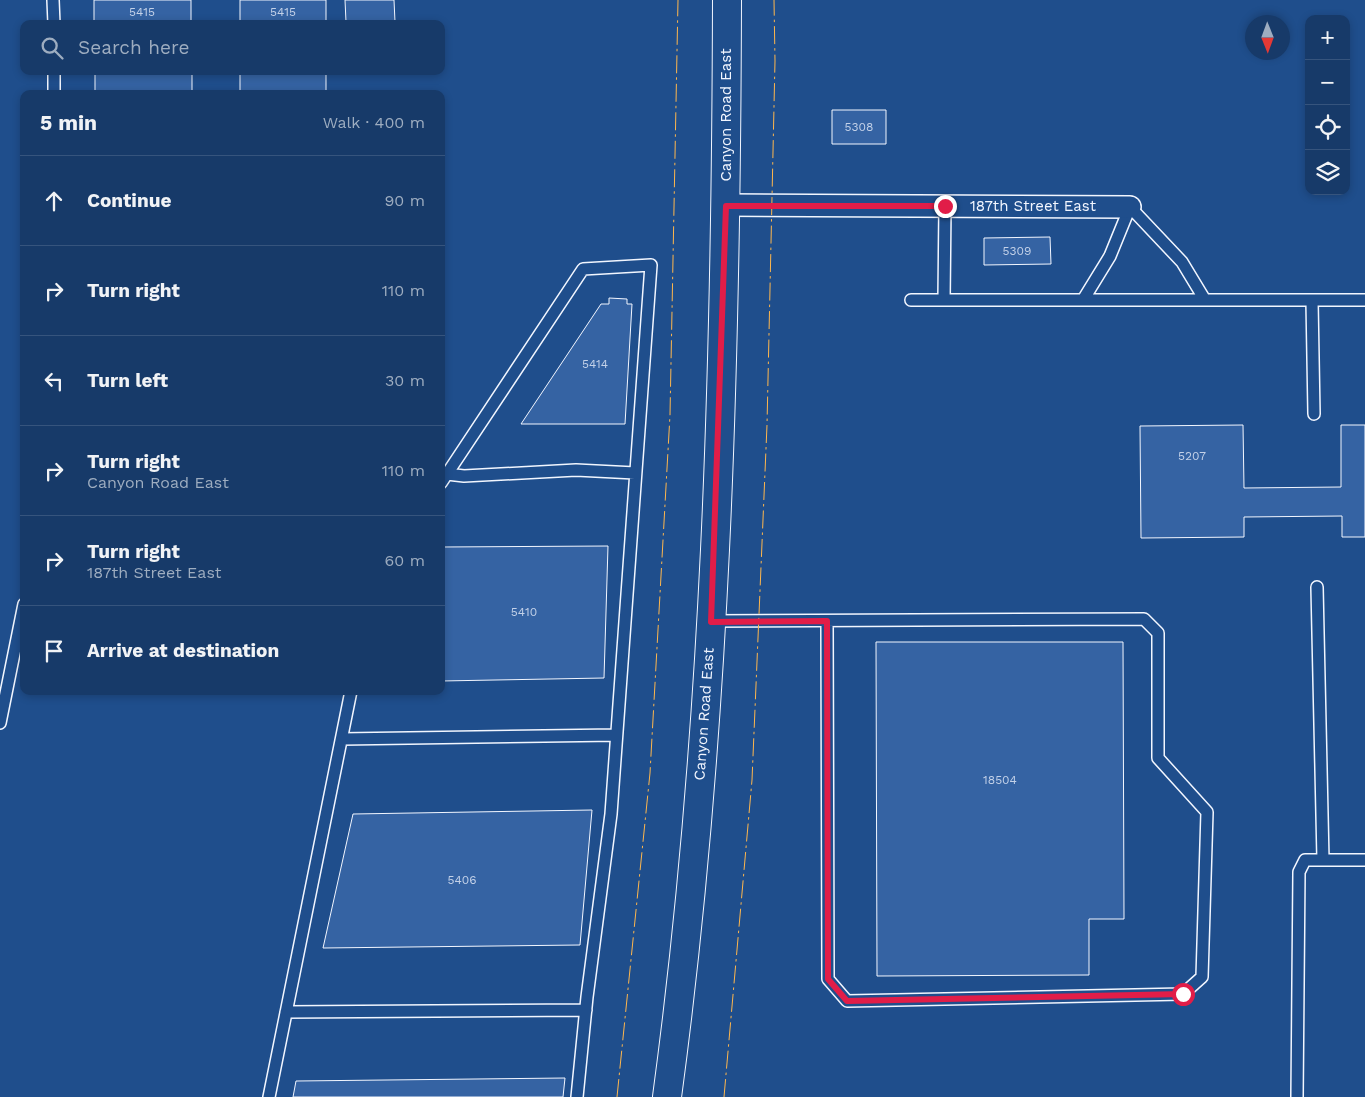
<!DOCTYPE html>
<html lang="en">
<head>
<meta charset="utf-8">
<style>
	:root { --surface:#173a69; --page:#20416f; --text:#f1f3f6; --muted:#9eadc0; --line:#36547d }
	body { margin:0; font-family:"Work Sans",sans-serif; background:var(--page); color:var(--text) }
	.controls { position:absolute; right:15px; top:15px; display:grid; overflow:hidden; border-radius:10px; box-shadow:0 2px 8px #0003 }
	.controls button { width:45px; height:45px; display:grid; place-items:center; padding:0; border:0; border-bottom:1px solid var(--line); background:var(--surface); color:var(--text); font:25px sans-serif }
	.compass { position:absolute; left:1245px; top:15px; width:45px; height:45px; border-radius:50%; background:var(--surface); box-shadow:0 2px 8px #0003; rotate:179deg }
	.stop { position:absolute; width:15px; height:15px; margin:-11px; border:4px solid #e11d48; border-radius:50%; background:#fff }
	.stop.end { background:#e11d48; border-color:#fff; box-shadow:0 1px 5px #0008 }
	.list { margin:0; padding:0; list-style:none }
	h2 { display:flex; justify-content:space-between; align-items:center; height:65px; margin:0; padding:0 20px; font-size:21px }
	h2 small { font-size:16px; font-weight:400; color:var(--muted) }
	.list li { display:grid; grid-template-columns:32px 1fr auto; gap:15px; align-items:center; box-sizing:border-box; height:90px; padding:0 20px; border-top:1px solid var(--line) }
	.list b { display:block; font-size:19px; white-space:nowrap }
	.list p { margin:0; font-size:16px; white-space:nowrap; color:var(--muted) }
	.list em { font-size:16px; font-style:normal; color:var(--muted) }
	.icon { flex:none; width:28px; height:28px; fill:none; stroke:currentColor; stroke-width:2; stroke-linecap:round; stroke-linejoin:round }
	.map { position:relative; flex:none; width:1365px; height:1097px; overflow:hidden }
	.search { position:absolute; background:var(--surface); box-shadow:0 2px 8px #0003; left:20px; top:20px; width:425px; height:55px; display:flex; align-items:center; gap:12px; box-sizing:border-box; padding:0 18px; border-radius:10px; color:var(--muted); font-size:19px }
	.panel { position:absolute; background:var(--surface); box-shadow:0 2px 8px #0003; left:20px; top:90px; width:425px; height:605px; border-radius:10px }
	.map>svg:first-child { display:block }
</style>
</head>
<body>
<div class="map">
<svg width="1365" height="1097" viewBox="0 0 1365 1097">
	<rect width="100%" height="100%" fill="#1f4e8c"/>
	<!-- building -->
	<path fill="#3563a3" stroke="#f2f6ff" d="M94,0H191V24H94Z
		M240,0H326V24H240Z
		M345,0H394L395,22H346Z
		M95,71H192V94H95Z
		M240,71H326V94H240Z
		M832,110H886V144H832Z
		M1050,237L1051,264L984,265V238Z
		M609,298L627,299V304H632L625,424H521L601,304H609Z
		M1243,425L1244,488L1341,487V425H1365V537H1342V516L1244,517V537L1141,538L1140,426Z
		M608,546L604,678L441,681V547Z
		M876,642H1123L1124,919H1089V975L877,976Z
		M592,810L580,945L323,948L353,814Z
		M565,1078L563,1097H293L296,1081Z"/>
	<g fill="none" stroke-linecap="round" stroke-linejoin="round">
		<defs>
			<path id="lane" d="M53,0L54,24
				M54,71V94
				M911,300H1205
				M944,300L945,206
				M1083,300L1110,256L1130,207L1182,262L1205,300H1365
				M1312,301L1314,414
				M447,474L464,476L576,470L635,473
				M441,483L583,269L651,265L611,814L587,997L577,1097
				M1317,587L1323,860
				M711,621L1144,619L1158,633V758L1207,812L1202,977L1183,994L847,1001L828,979L827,621
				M0,723L24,604
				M342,739L616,735
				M286,1012L586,1010
				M269,1097L351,691
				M1297,1097L1299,872L1305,860H1365"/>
			<path id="street" d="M726,205L1130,207"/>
			<path id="secondary" d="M667,1097C716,734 726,366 727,0"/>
		</defs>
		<!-- lane casing -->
		<use href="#lane" stroke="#f2f6ff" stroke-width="14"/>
		<!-- street casing -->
		<use href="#street" stroke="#f2f6ff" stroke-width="24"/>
		<!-- secondary casing -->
		<use href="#secondary" stroke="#f2f6ff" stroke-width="30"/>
		<!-- lane -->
		<use href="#lane" stroke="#1f4e8c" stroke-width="11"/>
		<!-- street -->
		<use href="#street" stroke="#1f4e8c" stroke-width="21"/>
		<!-- secondary -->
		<use href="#secondary" stroke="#1f4e8c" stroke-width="28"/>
		<!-- power -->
		<path stroke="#ffb74d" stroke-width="1" stroke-dasharray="18 4 2.5 4" stroke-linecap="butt" d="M617,1097L650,773L670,415L678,0
			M724,1097L752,780L767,425L775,61L774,0"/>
	</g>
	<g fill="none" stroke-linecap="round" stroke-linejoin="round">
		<!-- route -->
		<path stroke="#e11d48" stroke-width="6" d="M945,206H726L711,622L827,621L828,979L847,1001L1183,994"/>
	</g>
	<g text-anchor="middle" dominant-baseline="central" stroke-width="4" stroke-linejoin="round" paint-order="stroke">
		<!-- number labels -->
		<g font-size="12" fill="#c3d1e8">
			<text x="142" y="12">5415</text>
			<text x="283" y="12">5415</text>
			<text x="859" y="127">5308</text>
			<text x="1017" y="251">5309</text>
			<text x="595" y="364">5414</text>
			<text x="1192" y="456">5207</text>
			<text x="524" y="612">5410</text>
			<text x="1000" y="780">18504</text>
			<text x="462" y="880">5406</text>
		</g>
		<!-- street labels -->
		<g font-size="15" fill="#f2f6ff" stroke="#1f4e8c">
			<text transform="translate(726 115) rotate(-90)">Canyon Road East</text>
			<text x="1033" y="206">187th Street East</text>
			<text transform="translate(704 714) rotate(-86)">Canyon Road East</text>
		</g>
	</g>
</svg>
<div class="controls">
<button>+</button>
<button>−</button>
<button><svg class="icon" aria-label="locate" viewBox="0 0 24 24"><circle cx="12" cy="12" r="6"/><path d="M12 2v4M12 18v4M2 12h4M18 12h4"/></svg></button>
<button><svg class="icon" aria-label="layers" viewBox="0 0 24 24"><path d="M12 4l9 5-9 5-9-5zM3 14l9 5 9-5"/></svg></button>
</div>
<svg class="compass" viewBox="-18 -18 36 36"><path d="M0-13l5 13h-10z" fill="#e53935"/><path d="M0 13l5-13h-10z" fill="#9eadc0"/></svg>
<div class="stop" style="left:1183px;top:994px"></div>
<div class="stop end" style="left:945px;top:206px"></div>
<div class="search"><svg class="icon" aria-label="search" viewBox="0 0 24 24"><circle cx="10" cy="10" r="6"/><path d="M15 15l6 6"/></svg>Search here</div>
<section class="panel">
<h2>5 min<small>Walk · 400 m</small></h2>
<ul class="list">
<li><svg class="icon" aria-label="ahead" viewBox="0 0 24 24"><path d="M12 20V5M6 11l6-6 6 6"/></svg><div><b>Continue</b></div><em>90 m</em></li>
<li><svg class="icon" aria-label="right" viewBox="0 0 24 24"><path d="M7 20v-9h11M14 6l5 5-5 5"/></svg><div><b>Turn right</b></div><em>110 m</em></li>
<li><svg class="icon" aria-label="left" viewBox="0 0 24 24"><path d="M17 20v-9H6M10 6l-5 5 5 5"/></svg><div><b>Turn left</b></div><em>30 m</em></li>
<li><svg class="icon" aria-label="right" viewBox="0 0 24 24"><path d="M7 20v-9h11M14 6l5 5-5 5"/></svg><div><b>Turn right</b><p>Canyon Road East</p></div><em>110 m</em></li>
<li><svg class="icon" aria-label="right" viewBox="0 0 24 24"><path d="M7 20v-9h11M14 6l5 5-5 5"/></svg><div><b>Turn right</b><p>187th Street East</p></div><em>60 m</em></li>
<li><svg class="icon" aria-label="arrive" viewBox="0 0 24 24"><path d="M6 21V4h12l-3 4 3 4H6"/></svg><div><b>Arrive at destination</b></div></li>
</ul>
</section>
</div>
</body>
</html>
